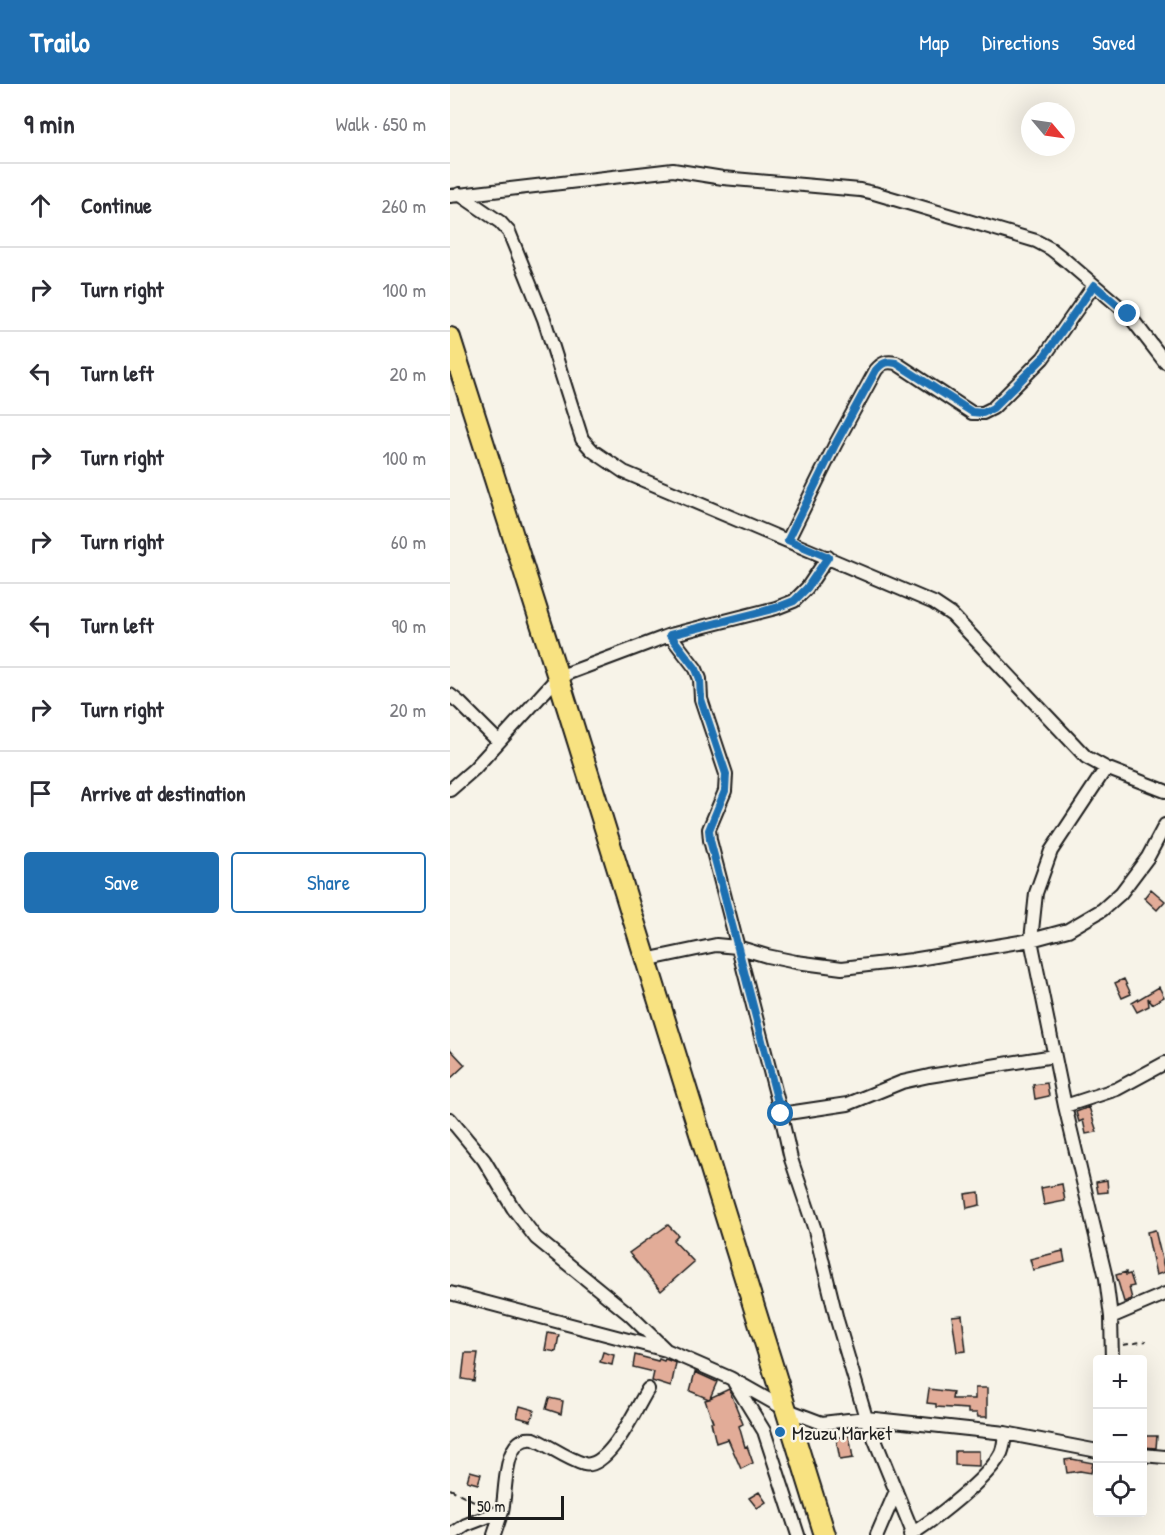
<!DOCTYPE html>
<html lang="en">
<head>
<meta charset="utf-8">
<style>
	:root { --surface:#fff; --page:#f7f7f7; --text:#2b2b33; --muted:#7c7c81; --line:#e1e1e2; --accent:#1f6fb2 }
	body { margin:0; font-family:"Patrick Hand",sans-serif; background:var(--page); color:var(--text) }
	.controls { position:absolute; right:18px; bottom:18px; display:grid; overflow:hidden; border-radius:6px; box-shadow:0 6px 24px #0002 }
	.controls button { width:54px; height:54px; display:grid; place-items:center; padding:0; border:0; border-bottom:2px solid var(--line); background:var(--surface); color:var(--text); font:30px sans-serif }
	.compass { position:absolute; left:571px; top:18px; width:54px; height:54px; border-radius:50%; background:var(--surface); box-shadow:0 6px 24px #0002; rotate:119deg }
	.scale { position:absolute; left:18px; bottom:15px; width:96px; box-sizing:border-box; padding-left:6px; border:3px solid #1c1c1c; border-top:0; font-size:16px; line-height:21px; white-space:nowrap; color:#1c1c1c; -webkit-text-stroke:4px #f7f3e8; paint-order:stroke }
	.stop { position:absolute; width:18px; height:18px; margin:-14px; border:4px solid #1f6fb2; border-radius:50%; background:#fff }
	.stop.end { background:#1f6fb2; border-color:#fff; box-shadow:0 2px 6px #0008 }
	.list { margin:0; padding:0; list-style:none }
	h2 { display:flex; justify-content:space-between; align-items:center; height:78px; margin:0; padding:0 24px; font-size:26px }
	h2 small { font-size:20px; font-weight:400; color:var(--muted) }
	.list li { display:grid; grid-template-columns:39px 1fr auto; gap:18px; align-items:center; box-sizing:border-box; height:84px; padding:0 24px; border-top:2px solid var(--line) }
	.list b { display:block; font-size:22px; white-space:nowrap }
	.list em { font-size:20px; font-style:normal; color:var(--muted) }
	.actions { display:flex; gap:12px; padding:18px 24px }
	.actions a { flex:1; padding:14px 0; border:2px solid var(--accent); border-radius:6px; text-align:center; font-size:21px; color:var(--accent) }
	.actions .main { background:var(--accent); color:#fff }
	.icon { flex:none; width:33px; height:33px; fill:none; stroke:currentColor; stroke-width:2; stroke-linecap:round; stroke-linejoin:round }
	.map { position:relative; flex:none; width:715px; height:1451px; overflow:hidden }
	header { display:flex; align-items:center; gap:36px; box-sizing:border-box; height:84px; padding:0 30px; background:var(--accent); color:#fff }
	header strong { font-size:28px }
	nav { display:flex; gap:33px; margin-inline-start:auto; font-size:21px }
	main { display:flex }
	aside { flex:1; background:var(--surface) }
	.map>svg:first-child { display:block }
</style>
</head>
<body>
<header>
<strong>Trailo</strong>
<nav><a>Map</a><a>Directions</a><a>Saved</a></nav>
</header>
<main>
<aside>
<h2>9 min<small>Walk · 650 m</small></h2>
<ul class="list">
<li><svg class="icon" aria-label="ahead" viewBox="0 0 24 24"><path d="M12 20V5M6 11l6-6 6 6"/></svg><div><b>Continue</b></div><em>260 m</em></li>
<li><svg class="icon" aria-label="right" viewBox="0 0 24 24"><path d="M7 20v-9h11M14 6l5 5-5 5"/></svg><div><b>Turn right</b></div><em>100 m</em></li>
<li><svg class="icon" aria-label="left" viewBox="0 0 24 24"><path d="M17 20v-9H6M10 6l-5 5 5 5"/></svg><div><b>Turn left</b></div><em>20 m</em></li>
<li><svg class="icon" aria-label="right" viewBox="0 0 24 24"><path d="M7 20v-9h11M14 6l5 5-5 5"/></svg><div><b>Turn right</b></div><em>100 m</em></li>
<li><svg class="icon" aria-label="right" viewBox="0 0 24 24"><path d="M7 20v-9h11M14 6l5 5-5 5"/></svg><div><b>Turn right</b></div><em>60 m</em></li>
<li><svg class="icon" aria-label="left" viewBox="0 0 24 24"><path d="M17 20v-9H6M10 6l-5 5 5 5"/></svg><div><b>Turn left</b></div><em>90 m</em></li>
<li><svg class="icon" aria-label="right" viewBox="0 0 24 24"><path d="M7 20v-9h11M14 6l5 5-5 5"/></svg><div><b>Turn right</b></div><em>20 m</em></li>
<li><svg class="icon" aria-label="arrive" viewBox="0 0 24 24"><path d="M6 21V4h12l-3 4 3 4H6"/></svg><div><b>Arrive at destination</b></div></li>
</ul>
<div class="actions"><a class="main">Save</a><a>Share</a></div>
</aside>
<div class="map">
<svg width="715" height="1451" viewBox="0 0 715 1451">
	<rect width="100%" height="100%" fill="#f7f3e8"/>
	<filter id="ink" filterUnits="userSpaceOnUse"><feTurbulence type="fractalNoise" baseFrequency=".0167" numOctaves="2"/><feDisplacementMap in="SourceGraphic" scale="12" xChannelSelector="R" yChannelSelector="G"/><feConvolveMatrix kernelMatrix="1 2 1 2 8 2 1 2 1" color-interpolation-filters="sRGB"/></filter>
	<g filter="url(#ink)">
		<!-- building -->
		<path fill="#e2ac98" stroke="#1c1c1c" stroke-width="1.5" d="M701,805L715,817L707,826L694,814Z
			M674,895L681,910L672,914L665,899Z
			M709,903L714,913L702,920L698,914L699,922L687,928L682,919Z
			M0,965L15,981L0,995Z
			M597,999L599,1012L585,1015L583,1001Z
			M639,1023L647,1048L636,1050L633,1036L629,1038L626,1028Z
			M657,1096L658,1108L648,1109L646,1098Z
			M612,1100L615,1117L594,1121L591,1104Z
			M529,1108L530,1121L517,1124L515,1110Z
			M218,1141L228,1151L223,1156L244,1178L211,1207L179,1169Z
			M705,1146L715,1188L706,1191L697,1148Z
			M613,1167L615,1178L583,1186L580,1175Z
			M676,1188V1191L680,1190L684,1202L679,1203L682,1215L674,1218L666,1191Z
			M512,1231L516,1267L507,1268L502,1232Z
			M98,1249L109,1251L106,1268L95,1266Z
			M153,1268L164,1271L162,1281L150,1278Z
			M15,1269H28L24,1297L12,1295Z
			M185,1271L208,1277L209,1275L214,1277L215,1275L226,1279L221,1303L202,1297L204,1288L183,1283Z
			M245,1288L267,1298L260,1314L279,1305L293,1340L289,1342L295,1363L297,1362L303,1379L291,1385L278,1355L266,1359L261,1338H263L255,1316L259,1315L240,1307Z
			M525,1304H537V1333H528L527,1329H518V1325L486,1323V1320L477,1319L479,1305L503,1308L502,1315H525Z
			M99,1314L113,1317L111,1330L96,1325Z
			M70,1322L84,1326L81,1337L67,1333Z
			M399,1351L403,1374L390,1376L386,1354Z
			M693,1352H707L706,1364L693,1363Z
			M505,1367H529V1382L505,1381Z
			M622,1375L643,1379L641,1389L630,1387L617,1389L615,1376Z
			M20,1387L31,1390L28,1400L17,1397Z
			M309,1408L316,1418L307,1424L299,1414Z"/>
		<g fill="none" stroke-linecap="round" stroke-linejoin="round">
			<defs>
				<path id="minor" d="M9,110L50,138L59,148L94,235L132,355L143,367L174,388L484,519L502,531L636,673L656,684L715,707
					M0,112L223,86L273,94L410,106L424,109L586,157L601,165L615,176L678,230L715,278
					M338,456L385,361L426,286C432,279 436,277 446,279L522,329H533L543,324L593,274L644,201
					M220,551L246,585L250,595L251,615L276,690L275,707L259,745L260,756L328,1018L341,1075L365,1146L387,1236L416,1334L463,1449
					M0,611L10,619L48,657
					M656,684L601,767L586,809L581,856L615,1022L656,1194L661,1233L662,1276
					M0,706L24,685L108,593L220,551L326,524L344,517L357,504L378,473
					M195,876L266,861L287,863L317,872L346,878L392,884L462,876L581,856L618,846L652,826L671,809L698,773L715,741
					M615,1022L667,1005L715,979
					M331,1030L398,1020L452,998L479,992L604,972
					M0,1035L34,1076L63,1124L86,1154L179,1230L215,1265
					M0,1209L216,1266L280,1294L335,1325L372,1339L416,1334L555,1349L648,1367
					M661,1233L715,1210
					M284,1298L314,1347L348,1451
					M692,1371L715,1373
					M1,1451L16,1441L52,1427C57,1407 52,1350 84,1355C100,1362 117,1375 134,1380C159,1386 187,1322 198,1305
					M44,1451L52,1427
					M427,1451L446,1407
					M460,1451C484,1436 537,1395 550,1371C554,1365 554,1356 555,1349"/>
				<path id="trunk" d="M0,254L108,593L375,1451"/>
			</defs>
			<!-- minor casing -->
			<use href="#minor" stroke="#1c1c1c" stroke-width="16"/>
			<!-- trunk casing -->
			<use href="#trunk" stroke="#1c1c1c" stroke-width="24"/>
			<!-- path -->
			<path stroke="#1c1c1c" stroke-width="2" stroke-dasharray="6 4.5" stroke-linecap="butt" d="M673,1261L696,1257
				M0,1405L32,1421"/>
			<!-- minor -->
			<use href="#minor" stroke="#f7f3e8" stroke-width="12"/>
			<!-- trunk -->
			<use href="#trunk" stroke="#f8e281" stroke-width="20"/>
		</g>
	</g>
	<g fill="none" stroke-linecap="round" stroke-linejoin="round" filter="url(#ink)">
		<!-- route -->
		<path stroke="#1f6fb2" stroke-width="8" d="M331,1030L260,756L259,746L275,707L276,690L251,615L250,595L246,585L220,551L326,524L344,517L357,504L378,473L338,456L385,361L426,286C432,279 436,277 446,279L522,328L533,329L543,324L593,274L644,201L678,230"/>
	</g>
	<!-- markers -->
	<circle fill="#1f6fb2" stroke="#f7f3e8" stroke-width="2" cx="330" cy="1348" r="6"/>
	<g text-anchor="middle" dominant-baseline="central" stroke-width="5" stroke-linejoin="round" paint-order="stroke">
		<!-- poi labels -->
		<g font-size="20" fill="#1c1c1c" stroke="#f7f3e8" text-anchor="start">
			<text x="342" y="1348">Mzuzu Market</text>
		</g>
	</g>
</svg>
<div class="controls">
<button>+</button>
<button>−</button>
<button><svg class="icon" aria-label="locate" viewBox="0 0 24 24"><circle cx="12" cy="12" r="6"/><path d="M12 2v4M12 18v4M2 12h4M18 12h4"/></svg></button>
</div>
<svg class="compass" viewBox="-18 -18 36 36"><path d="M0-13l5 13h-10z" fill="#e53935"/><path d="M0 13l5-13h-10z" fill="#7c7c81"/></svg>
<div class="scale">50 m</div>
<div class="stop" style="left:331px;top:1030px"></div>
<div class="stop end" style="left:678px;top:230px"></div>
</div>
</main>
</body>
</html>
